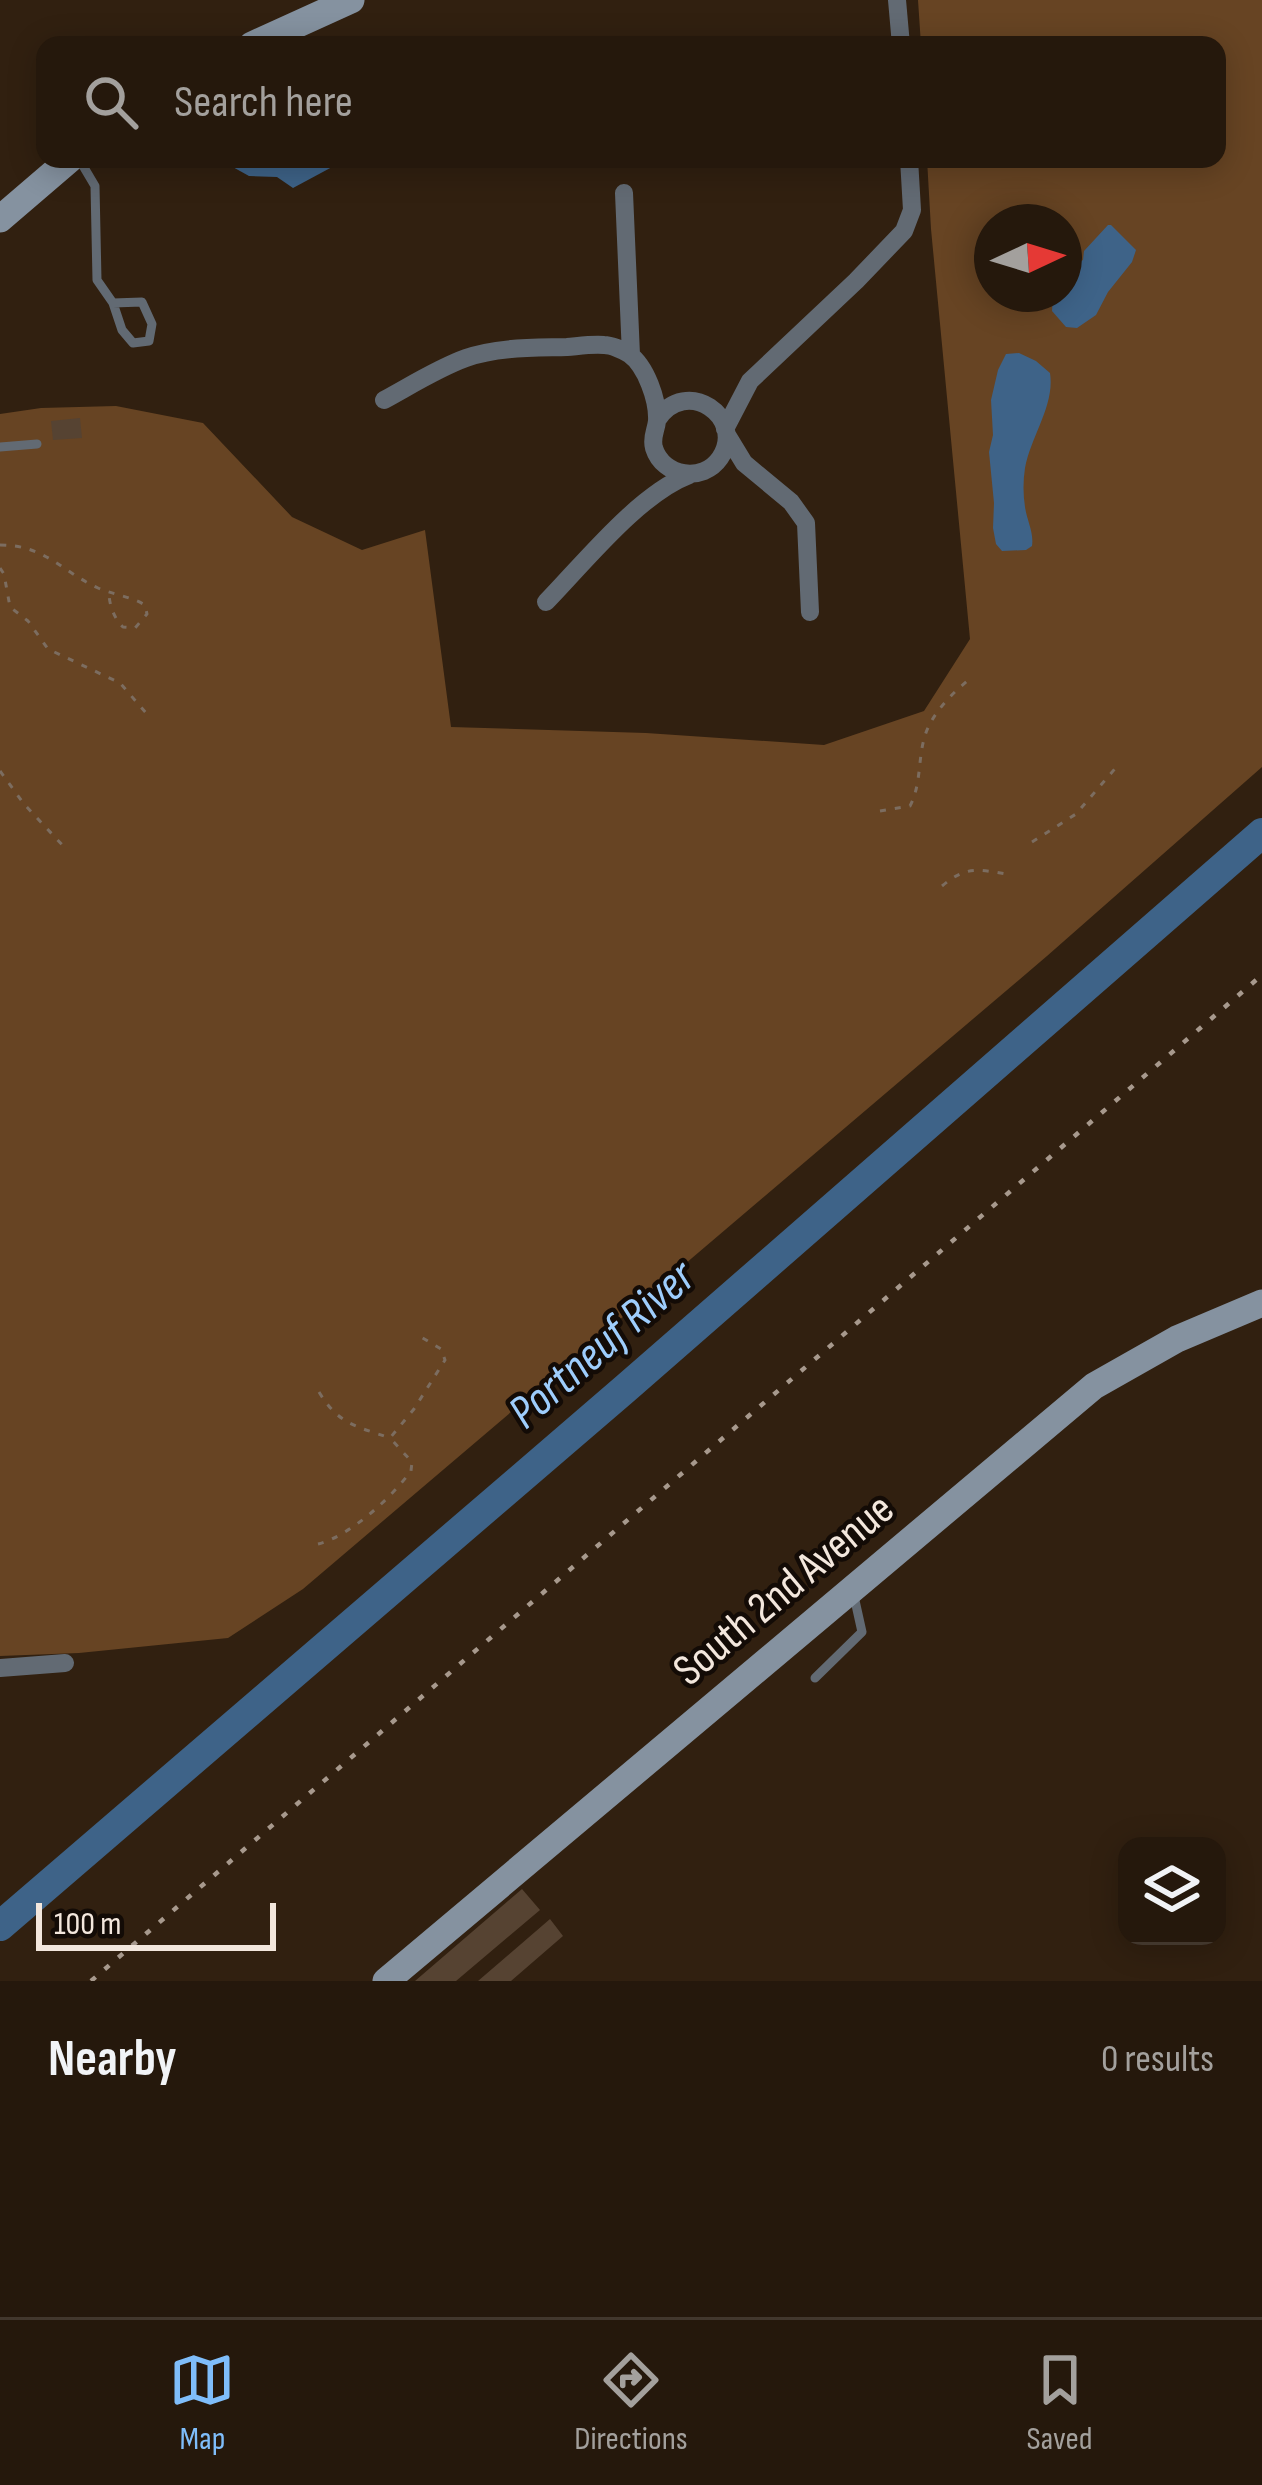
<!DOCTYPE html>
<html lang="en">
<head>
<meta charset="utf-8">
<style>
	:root { --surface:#25180c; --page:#31251a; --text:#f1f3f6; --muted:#a3a09d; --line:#42372d; --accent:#7fbdfa }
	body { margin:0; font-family:"Sofia Sans Condensed",sans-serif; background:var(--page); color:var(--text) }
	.controls { position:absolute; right:36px; bottom:36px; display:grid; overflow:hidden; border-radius:24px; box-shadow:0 6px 30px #0003 }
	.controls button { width:108px; height:108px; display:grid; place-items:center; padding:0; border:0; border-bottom:3px solid var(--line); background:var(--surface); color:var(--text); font:60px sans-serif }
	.compass { position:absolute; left:974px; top:204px; width:108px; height:108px; border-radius:50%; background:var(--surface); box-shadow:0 6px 30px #0003; rotate:86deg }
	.scale { position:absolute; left:36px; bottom:30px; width:240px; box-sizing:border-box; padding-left:12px; border:6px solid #f3e7dd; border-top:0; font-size:33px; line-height:42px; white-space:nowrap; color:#f3e7dd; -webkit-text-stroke:9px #130b06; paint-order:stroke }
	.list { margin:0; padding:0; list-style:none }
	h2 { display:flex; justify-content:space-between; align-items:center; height:156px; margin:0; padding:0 48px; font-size:51px }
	h2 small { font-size:39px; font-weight:400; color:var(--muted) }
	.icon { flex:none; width:66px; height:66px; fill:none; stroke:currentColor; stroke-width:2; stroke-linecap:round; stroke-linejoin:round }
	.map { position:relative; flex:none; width:1262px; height:1981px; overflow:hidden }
	.search { position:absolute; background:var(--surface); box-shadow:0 6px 30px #0003; left:36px; right:36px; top:36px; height:132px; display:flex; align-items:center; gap:30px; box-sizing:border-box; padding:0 42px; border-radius:24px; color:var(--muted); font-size:45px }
	.sheet { height:336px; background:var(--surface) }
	nav { display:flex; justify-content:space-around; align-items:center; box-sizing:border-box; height:168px; border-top:3px solid var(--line); background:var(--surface); font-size:33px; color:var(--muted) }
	nav a { display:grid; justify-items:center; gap:6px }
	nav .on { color:var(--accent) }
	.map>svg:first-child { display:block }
</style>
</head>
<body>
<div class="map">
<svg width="1262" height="1981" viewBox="0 0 1262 1981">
	<rect width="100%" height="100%" fill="#312010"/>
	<!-- green -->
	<path fill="#674423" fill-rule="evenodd" d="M918,0H1262V767L1047,956L303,1589L228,1638L79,1653L0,1656V414L41,408L116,406L203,423L292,517L362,550L425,530L451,727L646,733L824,745L924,711L970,639L931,229L927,159H1217V45H921ZM992,222H1064V294H992Z"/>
	<!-- water -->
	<path fill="#3e6388" d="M238,159H347L293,188L277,177L249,176L231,166Z
		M1108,225H1111L1136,250L1132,262L1108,292L1096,315L1077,328L1066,327L1052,311L1053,296L1064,294C1064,277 1068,268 1083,260L1084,251Z
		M1019,353L1036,361L1050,373C1055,405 1031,436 1025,468C1023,481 1023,494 1025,507C1027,521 1034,532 1032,546L1026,550L1002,551L996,544L993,528L994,503L989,452L993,435L991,400L998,370L1006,354Z"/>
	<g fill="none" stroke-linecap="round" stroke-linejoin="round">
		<!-- river -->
		<path stroke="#3e6388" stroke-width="30" d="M0,1926L626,1388L1262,833"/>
	</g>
	<!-- building -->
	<path fill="#564332" d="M80,418L82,438L53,440L51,421Z
		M522,1889L540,1910L456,1981H415Z
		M550,1919L563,1936L511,1981H478Z"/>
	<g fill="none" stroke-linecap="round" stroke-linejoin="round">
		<!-- path -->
		<path stroke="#7c6d60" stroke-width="3" stroke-dasharray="6 9" stroke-linecap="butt" d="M0,545C45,545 61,571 98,588C114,595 130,596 145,605L147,614L135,628L123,627C114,618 109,605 109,592
			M0,568L4,574L10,607L28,621L48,649L120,683L147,714
			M0,771L24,804L66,849
			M880,811L910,806C921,785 918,761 924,739C930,715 952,693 971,678
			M1032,842L1076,814L1119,764
			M942,886C966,866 977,869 1006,874L1011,871
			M319,1392C339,1425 356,1426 390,1438L414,1409L445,1360L441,1349L416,1334
			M318,1544C350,1536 391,1498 411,1471L412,1462L390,1438"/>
		<!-- lane -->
		<path stroke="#626a73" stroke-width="9" d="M79,159L95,186L97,280L113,303
			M142,302L152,324L149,341L133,343L122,330L113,303Z
			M0,447L37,444
			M815,1678L862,1632L854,1596"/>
		<!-- street -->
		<path stroke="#626a73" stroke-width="18" d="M897,0L901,45
			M624,193L631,355
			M384,400C410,386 438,368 466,358C498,347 533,348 567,347C579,346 592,344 604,345C611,345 623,350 629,354C646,366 658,400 657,421C656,431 651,437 654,448C663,477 703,483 720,458C747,418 686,375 657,420
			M725,429L750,381L856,281L904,231L912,210L909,159
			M727,435L744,463L791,502L806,523L810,612
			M546,602C584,563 639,494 689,475
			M0,1668L65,1663"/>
		<!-- secondary -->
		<path stroke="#8592a0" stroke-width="27" d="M252,45L351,0
			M0,219L70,159
			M386,1981L1094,1386L1177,1339L1262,1303"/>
		<!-- rail -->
		<path stroke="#a7998d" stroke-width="4.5" stroke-dasharray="6 12" stroke-linecap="butt" d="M91,1981L1262,975"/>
	</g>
	<g text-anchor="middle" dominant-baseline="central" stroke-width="9" stroke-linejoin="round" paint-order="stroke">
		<!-- street labels -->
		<g font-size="45" fill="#f3e7dd" stroke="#130b06">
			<text transform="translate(784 1590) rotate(-40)">South 2nd Avenue</text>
		</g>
		<!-- water labels -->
		<g font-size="48" font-style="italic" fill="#9ecdfc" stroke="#130b06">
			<text transform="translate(602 1345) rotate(-41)">Portneuf River</text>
		</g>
	</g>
</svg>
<div class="controls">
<button><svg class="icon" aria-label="layers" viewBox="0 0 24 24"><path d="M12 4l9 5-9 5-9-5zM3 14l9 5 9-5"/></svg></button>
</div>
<svg class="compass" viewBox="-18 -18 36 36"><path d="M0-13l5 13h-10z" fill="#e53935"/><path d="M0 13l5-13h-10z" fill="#a3a09d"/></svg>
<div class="scale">100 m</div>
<div class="search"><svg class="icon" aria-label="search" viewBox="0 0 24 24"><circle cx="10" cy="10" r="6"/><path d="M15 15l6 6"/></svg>Search here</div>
</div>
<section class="sheet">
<h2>Nearby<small>0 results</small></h2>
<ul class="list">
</ul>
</section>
<nav>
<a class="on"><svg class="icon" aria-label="map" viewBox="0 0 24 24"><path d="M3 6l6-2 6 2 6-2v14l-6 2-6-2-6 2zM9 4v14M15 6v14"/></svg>Map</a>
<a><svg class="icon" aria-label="directions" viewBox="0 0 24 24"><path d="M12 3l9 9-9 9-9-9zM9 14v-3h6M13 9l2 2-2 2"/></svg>Directions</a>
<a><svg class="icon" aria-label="saved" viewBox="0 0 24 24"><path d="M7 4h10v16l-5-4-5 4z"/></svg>Saved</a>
</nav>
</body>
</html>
